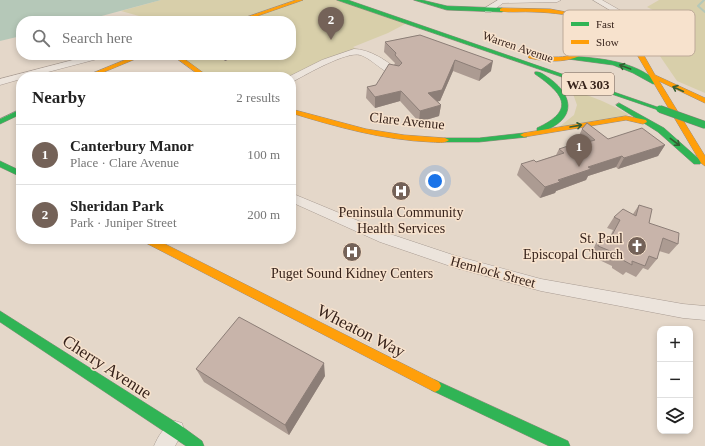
<!DOCTYPE html>
<html lang="en">
<head>
<meta charset="utf-8">
<style>
	:root { --surface:#fff; --page:#f6f6f6; --text:#222; --muted:#767676; --line:#e0e0e0; --accent:#746258 }
	body { margin:0; font-family:Georgia,serif; background:var(--page); color:var(--text) }
	.controls { position:absolute; right:12px; bottom:12px; display:grid; overflow:hidden; border-radius:8px; box-shadow:0 2px 6px #0003 }
	.controls button { width:36px; height:36px; display:grid; place-items:center; padding:0; border:0; border-bottom:1px solid var(--line); background:var(--surface); color:var(--text); font:20px sans-serif }
	.you { position:absolute; left:435px; top:181px; width:14px; height:14px; margin:-10px; border:3px solid #fff; border-radius:50%; background:#1a73e8; box-shadow:0 0 0 6px #1a73e833 }
	.badge { display:grid; place-items:center; width:26px; height:26px; border-radius:50%; background:var(--accent); color:#fff; font-size:13px; font-weight:700 }
	.pin { position:absolute; translate:-50% -33px; filter:drop-shadow(0 1px 2px #0008) }
	.pin::after { content:''; position:absolute; top:21px; width:14px; height:12px; background:inherit; clip-path:polygon(0 0,100% 0,50% 100%) }
	.list { margin:0; padding:0; list-style:none }
	h2 { display:flex; justify-content:space-between; align-items:center; height:52px; margin:0; padding:0 16px; font-size:17px }
	h2 small { font-size:13px; font-weight:400; color:var(--muted) }
	.list li { display:grid; grid-template-columns:26px 1fr auto; gap:12px; align-items:center; box-sizing:border-box; height:60px; padding:0 16px; border-top:1px solid var(--line) }
	.list b { display:block; font-size:15px; white-space:nowrap }
	.list p { margin:0; font-size:13px; white-space:nowrap; color:var(--muted) }
	.list em { font-size:13px; font-style:normal; color:var(--muted) }
	.icon { flex:none; width:22px; height:22px; fill:none; stroke:currentColor; stroke-width:2; stroke-linecap:round; stroke-linejoin:round }
	.map { position:relative; flex:none; width:705px; height:446px; overflow:hidden }
	.search { position:absolute; background:var(--surface); box-shadow:0 2px 6px #0003; left:16px; top:16px; width:280px; height:44px; display:flex; align-items:center; gap:10px; box-sizing:border-box; padding:0 14px; border-radius:16px; color:var(--muted); font-size:15px }
	.panel { position:absolute; background:var(--surface); box-shadow:0 2px 6px #0003; left:16px; top:72px; width:280px; height:172px; border-radius:16px }
	.map>svg:first-child { display:block }
</style>
</head>
<body>
<div class="map">
<svg width="705" height="446" viewBox="0 0 705 446">
	<rect width="100%" height="100%" fill="#e4d7c9"/>
	<!-- green -->
	<path fill="#d8cfaa" d="M161,0H339L409,22L388,33L353,47L361,52L354,51L291,77H206L175,55H291V21H157L121,11Z
		M659,0H705V93L677,81L651,43L633,29L634,24L641,28L674,21L647,7Z
		M572,91C593,96 611,104 629,115L559,127L574,115L577,105Z"/>
	<!-- water -->
	<path fill="#b5c8b8" d="M0,0H161L83,21H21V36L0,41Z"/>
	<g fill="none" stroke-linecap="round" stroke-linejoin="round">
		<!-- stream -->
		<path stroke="#b5c8b8" stroke-width="2" d="M704,0L698,6L705,12"/>
		<defs>
			<path id="street" d="M498,0H561L557,2L503,3L491,12H485V8Z
				M593,0H602L637,20L636,22H630Z
				M354,49C369,49 389,61 400,73L398,75C388,78 372,58 360,55C347,51 307,74 294,81L291,82V77H288L322,60Z
				M92,55H106L105,57L29,77H21V79L0,85V79Z
				M291,193L390,234L456,256L541,279L683,304L705,306V320L683,318L541,291L456,268L380,242L291,202Z
				M175,421L182,423L184,430L175,446H154C158,436 165,425 175,421Z"/>
			<path id="fast" d="M337,0H348L663,109L660,111L658,110Z
				M414,0H422L447,6L502,8L505,10L502,12L447,10Z
				M570,56C599,58 637,61 658,83L653,84L633,73L613,65L568,59V57Z
				M535,72C540,71 544,75 549,78C577,98 574,122 540,132H537V128C576,110 564,94 535,74Z
				M619,103L664,128L700,160L701,162L700,164H694L658,132L617,106L616,105Z
				M21,109V114L0,124V119Z
				M524,133H527V137L479,142H445L441,140L445,138H479Z
				M0,161L21,171V177L0,167Z
				M0,311L180,425L202,441L204,446H186L0,322Z
				M435,380L568,441L570,446H549L431,390L429,386L431,382Z"/>
			<path id="slow" d="M296,0H303L243,21H235Z
				M502,8L550,9L582,15L599,20L614,27L632,40L642,52L655,75L705,98V103L659,81L705,156V166L701,163L636,53C613,21 571,13 534,12C523,11 511,13 500,11V9Z
				M566,17L587,30L594,42C582,64 551,63 529,58L528,57L531,55C550,57 577,62 588,42L583,32L564,20V18Z
				M137,55H145L92,77H83Z
				M172,55H179L209,77H202Z
				M291,109L366,129L404,135L445,138L449,140C444,144 437,142 431,142C383,140 337,127 291,113Z
				M626,116L646,120L647,122L643,124L626,120L524,137L520,135L524,133Z
				M142,239H155L439,382L441,386L439,390L435,392L431,390L144,242Z"/>
		</defs>
		<!-- street casing -->
		<use href="#street" stroke="#a99c93" stroke-width="1"/>
		<!-- fast casing -->
		<use href="#fast" stroke="#998c83" stroke-width="1"/>
		<!-- slow casing -->
		<use href="#slow" stroke="#998c83" stroke-width="1"/>
		<!-- street -->
		<use href="#street" fill="#ece4dc" fill-rule="evenodd"/>
		<!-- fast -->
		<use href="#fast" fill="#30b455" fill-rule="evenodd"/>
		<!-- slow -->
		<use href="#slow" fill="#ff9f0a" fill-rule="evenodd"/>
		<defs>
			<path id="fast-bridge" d="M660,109L705,125"/>
		</defs>
		<!-- fast-bridge casing -->
		<use href="#fast-bridge" stroke="#8e8279" stroke-width="8" stroke-linecap="butt"/>
		<!-- fast-bridge -->
		<use href="#fast-bridge" stroke="#30b455" stroke-width="7"/>
	</g>
	<!-- wall -->
	<path fill="#ac9b92" d="M420,35L491,71L479,81L453,71L440,101H437L441,105L439,116L419,122L400,101L375,108L366,98L367,87L376,85L394,65L395,63L384,52L385,42Z
		M217,55H239L225,61Z
		M582,129L608,139L665,145L658,156L618,169L616,167L588,176L586,180L556,191L555,193L540,198L517,175L521,164L536,162L556,155L559,149L573,146L581,144L577,140Z
		M639,205L649,223L678,244L669,254L659,251L657,259L648,270L643,268L636,277L626,272L623,275L612,268V266L591,256L595,245L602,234L610,237L613,230L607,228L614,217L633,214Z
		M196,369L325,376L289,435L204,382Z"/>
	<!-- shaded-wall -->
	<path fill="#8c7e77" d="M223,55H239L225,61Z
		M455,60L453,71L440,101L427,104L428,93Z
		M493,61L491,71L479,81L481,70Z
		M401,91L400,101L375,108V97Z
		M441,105L439,116L419,122L420,111Z
		M665,145L658,156L618,169L624,158Z
		M622,156L616,167L588,176L586,180L556,191L555,193L540,198L545,187L588,167Z
		M324,363L325,376L289,435L285,425Z"/>
	<!-- building -->
	<path fill="#c8b4aa" stroke="#8c7e77" d="M250,19L254,21H245Z
		M420,35L493,61L481,70L455,60L442,90L428,93L441,105L420,111L401,91L375,97L367,87L376,85L389,64L399,66L402,63L395,55L396,53L385,42Z
		M587,123L608,139L642,128L665,145L624,158L622,156L588,167L591,169L558,180L560,182L545,187L521,164L534,160L536,162L564,153L559,149L571,145L573,146L595,140L582,129Z
		M639,205L652,209L649,223L679,233L678,244L663,238L657,259L649,256L645,266L632,261V265L619,258L620,255L598,246L602,234L611,237L620,220L614,217L623,209L636,216Z
		M239,317L324,363L285,425L196,369Z"/>
	<!-- one-way arrows -->
	<defs><path id="oneway-shaft" d="M-6 0H5M1.5-3L5.5 0L1.5 3" fill="none" stroke-width="1.6" stroke-linecap="round" stroke-linejoin="round"/></defs>
	<g stroke="#345d32">
		<use href="#oneway-shaft" transform="translate(625 67) rotate(-160)"/>
		<use href="#oneway-shaft" transform="translate(678 89) rotate(-155)"/>
		<use href="#oneway-shaft" transform="translate(576 126) rotate(-10)"/>
		<use href="#oneway-shaft" transform="translate(675 142) rotate(37)"/>
	</g>
	<!-- icons -->
	<defs>
		<symbol id="hospital-disc" viewBox="-11 -11 22 22"><circle r="9.5" fill="#746258" stroke="#f7e2cd"/><path d="M-5-5h3v3.5h4V-5h3V5h-3V1.5h-4V5h-3Z" fill="#fff"/></symbol>
		<symbol id="church-disc" viewBox="-11 -11 22 22"><circle r="9.5" fill="#746258" stroke="#f7e2cd"/><path d="M-1.2-6h2.4v3.5h3.3v2.4h-3.3V6h-2.4V-.1h-3.3v-2.4h3.3Z" fill="#fff"/></symbol>
	</defs>
	<g fill-rule="evenodd">
		<use href="#hospital-disc" x="390" y="180" width="22" height="22"/>
		<use href="#church-disc" x="626" y="235" width="22" height="22"/>
		<use href="#hospital-disc" x="341" y="241" width="22" height="22"/>
	</g>
	<g text-anchor="middle" dominant-baseline="central" stroke-width="3" stroke-linejoin="round" paint-order="stroke">
		<!-- far-street labels -->
		<g font-size="12" fill="#37231b" stroke="#f7e2cd">
			<text transform="translate(518 47) rotate(19)">Warren Avenue</text>
		</g>
		<!-- shield labels -->
		<rect fill="#f7e2cd" stroke="#715c50" stroke-width="1" x="562" y="73" width="52" height="22" rx="3"/>
		<g font-size="13" font-weight="bold" fill="#37231b">
			<text x="588" y="84">WA 303</text>
		</g>
		<!-- street labels -->
		<g font-size="14" fill="#37231b" stroke="#f7e2cd">
			<text transform="translate(407 121) rotate(6)">Clare Avenue</text>
			<text transform="translate(493 272) rotate(15)">Hemlock Street</text>
		</g>
		<!-- poi labels -->
		<g font-size="14" fill="#37231b" stroke="#f7e2cd">
			<text x="401" y="212">Peninsula Community<tspan x="401" dy="16">Health Services</tspan></text>
			<text x="623" y="238" text-anchor="end">St. Paul<tspan x="623" dy="16">Episcopal Church</tspan></text>
			<text x="352" y="273">Puget Sound Kidney Centers</text>
		</g>
		<!-- near-street labels -->
		<g font-size="17" fill="#37231b" stroke="#f7e2cd">
			<text transform="translate(361 331) rotate(27)">Wheaton Way</text>
			<text transform="translate(107 367) rotate(33)">Cherry Avenue</text>
		</g>
	</g>
	<!-- legend -->
	<rect x="563" y="10" width="132" height="46" rx="6" fill="#f7e2cd" stroke="#bda998" stroke-width="1"/>
	<rect x="571" y="22" width="18" height="4" fill="#30b455"/>
	<rect x="571" y="40" width="18" height="4" fill="#ff9f0a"/>
	<g font-size="11" fill="#37231b">
		<text x="596" y="28">Fast</text>
		<text x="596" y="46">Slow</text>
	</g>
</svg>
<div class="controls">
<button>+</button>
<button>−</button>
<button><svg class="icon" aria-label="layers" viewBox="0 0 24 24"><path d="M12 4l9 5-9 5-9-5zM3 14l9 5 9-5"/></svg></button>
</div>
<div class="you"></div>
<div class="pin badge" style="left:579px;top:167px">1</div>
<div class="pin badge" style="left:331px;top:40px">2</div>
<div class="search"><svg class="icon" aria-label="search" viewBox="0 0 24 24"><circle cx="10" cy="10" r="6"/><path d="M15 15l6 6"/></svg>Search here</div>
<section class="panel">
<h2>Nearby<small>2 results</small></h2>
<ul class="list">
<li><span class="badge">1</span><div><b>Canterbury Manor</b><p>Place · Clare Avenue</p></div><em>100 m</em></li>
<li><span class="badge">2</span><div><b>Sheridan Park</b><p>Park · Juniper Street</p></div><em>200 m</em></li>
</ul>
</section>
</div>
</body>
</html>
